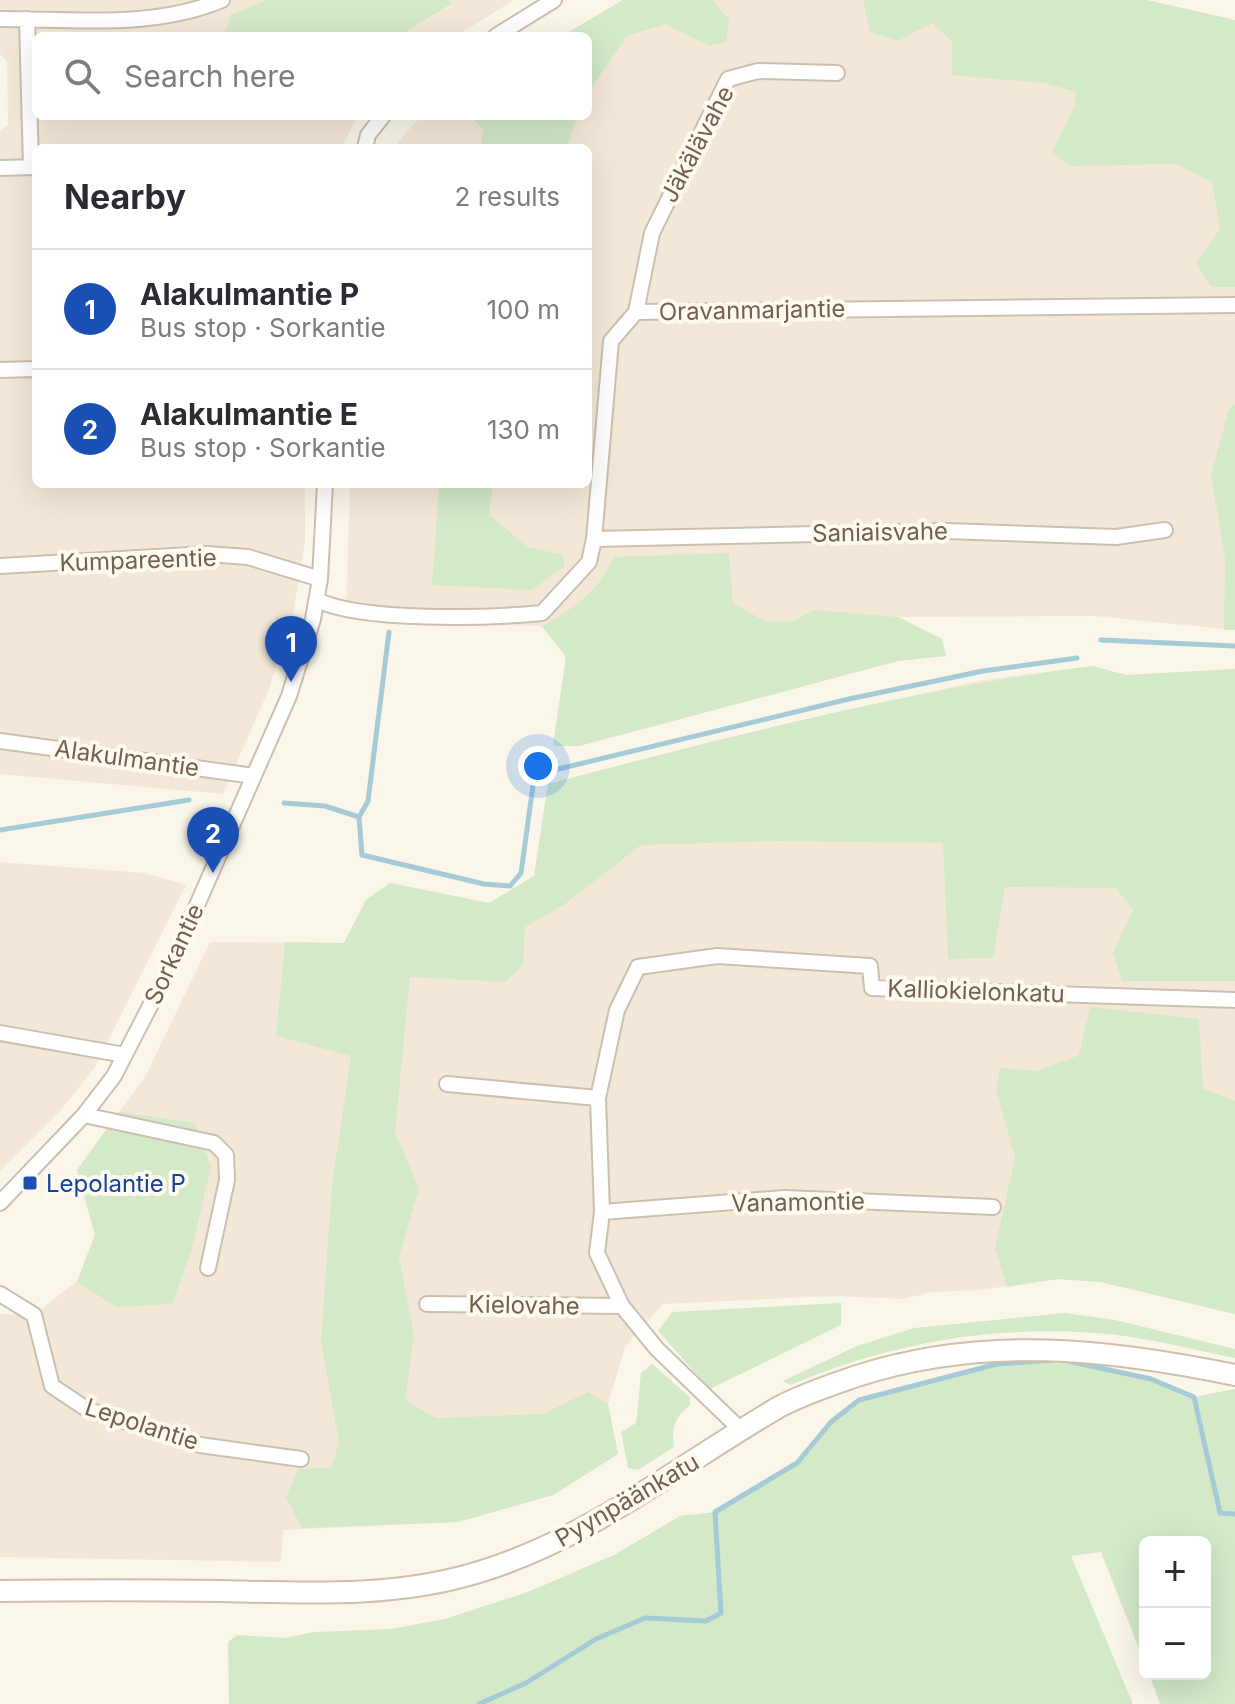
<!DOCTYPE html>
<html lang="en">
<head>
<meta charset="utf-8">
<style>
	:root { --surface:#fff; --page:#f2f2f3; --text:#2b2b33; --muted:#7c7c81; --line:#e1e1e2; --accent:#7c5043 }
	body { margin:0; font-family:Inter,sans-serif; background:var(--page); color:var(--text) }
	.controls { position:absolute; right:24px; bottom:24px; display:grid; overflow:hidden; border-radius:12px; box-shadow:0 8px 32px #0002 }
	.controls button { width:72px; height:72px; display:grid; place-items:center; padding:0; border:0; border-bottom:2px solid var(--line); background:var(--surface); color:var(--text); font:40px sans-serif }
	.you { position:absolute; left:538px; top:766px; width:28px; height:28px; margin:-20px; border:6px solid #fff; border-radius:50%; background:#1a73e8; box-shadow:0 0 0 12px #1a73e833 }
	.badge { display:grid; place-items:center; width:52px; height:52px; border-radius:50%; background:var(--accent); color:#fff; font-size:26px; font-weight:700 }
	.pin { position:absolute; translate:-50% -66px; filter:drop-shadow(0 2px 4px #0008) }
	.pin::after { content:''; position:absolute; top:42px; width:28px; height:24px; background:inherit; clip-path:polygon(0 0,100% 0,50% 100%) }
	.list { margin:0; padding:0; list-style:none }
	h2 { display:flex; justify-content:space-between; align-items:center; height:104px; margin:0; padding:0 32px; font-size:34px }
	h2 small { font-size:26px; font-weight:400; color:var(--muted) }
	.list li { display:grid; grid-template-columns:52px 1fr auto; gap:24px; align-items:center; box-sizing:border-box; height:120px; padding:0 32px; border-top:2px solid var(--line) }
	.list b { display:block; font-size:30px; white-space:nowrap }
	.list p { margin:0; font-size:26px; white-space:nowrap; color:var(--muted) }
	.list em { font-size:26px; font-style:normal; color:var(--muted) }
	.icon { flex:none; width:44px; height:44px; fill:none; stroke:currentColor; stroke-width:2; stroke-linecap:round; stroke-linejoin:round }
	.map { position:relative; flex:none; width:1235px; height:1704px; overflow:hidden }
	.search { position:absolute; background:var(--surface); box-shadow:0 8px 32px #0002; left:32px; top:32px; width:560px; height:88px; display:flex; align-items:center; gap:20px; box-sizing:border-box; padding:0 28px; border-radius:12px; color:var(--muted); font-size:30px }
	.panel { position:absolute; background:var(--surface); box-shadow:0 8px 32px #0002; left:32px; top:144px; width:560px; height:344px; border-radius:12px }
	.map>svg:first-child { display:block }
</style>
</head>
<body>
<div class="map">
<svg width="1235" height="1704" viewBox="0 0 1235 1704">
	<rect width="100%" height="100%" fill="#fbf6ea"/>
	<!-- residential -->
	<path fill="#f3e8d8" d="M0,0H266L231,15L223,36H36V116H358L341,148H36V484H305V543L293,614L269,689L223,794L0,774V131L8,124L7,61L0,54Z
		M450,0H514L456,36H399L452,5Z
		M623,0H1147L1235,20V630L1095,616L899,617L942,639L946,656L898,661L579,746H553L566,657L542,626L398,624L346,613L350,484H588V148H393L421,116H588V36H562Z
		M1092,666L1126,675L1235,669V1314L1101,1282L1058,1279L979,1290L932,1292L903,1299L834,1296L663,1304L625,1347L608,1404L618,1454L553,1495L458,1522L283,1530L281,1562L0,1557V1314L34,1315L77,1281L95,1235L77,1170L146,1075L210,942L344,943L366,900L390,883L489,903L534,876L548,784L717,740L983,680Z
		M0,862L144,873L186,885L96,1065L62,1109L0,1171Z"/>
	<!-- green -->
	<path fill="#d3e9c8" d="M266,0H450L452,4L399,36H223L231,15Z
		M623,0H713L729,20L726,42L710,46L665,24L627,36L588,93V36H562Z
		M863,0H1147L1235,20V287H1211L1196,263L1220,229L1212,182L1176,164L1069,166L1052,152L1074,107L1076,92L1045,83L952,75V41L932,23L898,41L870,32Z
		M470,116H577L567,148H480L484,130Z
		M1235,404V630H1224L1225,559L1211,475L1229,409Z
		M439,484H493L489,515L528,547L563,555L564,567L532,590L432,585Z
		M729,553L733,603L766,622L794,621L814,610L897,617L942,639L946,656L898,661L579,746H553L566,657L542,626C574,608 599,592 614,557Z
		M1092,666L1126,675L1235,669V981H1122L1113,953L1133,910L1116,888L1005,887L993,958L948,959L943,843L776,841L641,845L565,904L525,927L523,965L505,982L410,977L395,1132L419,1189L399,1257L414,1336L405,1400L436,1418L543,1414L588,1392L608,1404L618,1454L553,1495L458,1522L302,1528L286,1497L298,1469L332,1467L339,1442L321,1342L332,1185L351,1056L276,1036L285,942L344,943L366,900L390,883L489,903L534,876L548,784C728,737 908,690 1092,666Z
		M1090,1007L1199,1019L1203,1089L1235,1101V1314L1101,1282L1057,1279L1007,1287L995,1248L1015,1157L996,1090L1000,1068L1038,1071L1079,1055Z
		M119,1112L195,1123L211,1168L191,1252L172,1304L117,1307L77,1282L95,1235L77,1170Z
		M841,1303V1325L710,1389L658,1331L672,1312Z
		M1065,1313L1115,1320L1235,1349V1358C1190,1349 1142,1336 1096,1333C990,1325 887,1344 790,1385L783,1381L857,1346L914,1328Z
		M1061,1359L1151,1379L1194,1397L1235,1389V1704H1160L1149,1674H1205V1542H1145V1664L1101,1552L1071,1556L1133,1704H229L228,1642L237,1635L283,1638L315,1632L391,1629L445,1619L528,1592L614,1555L680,1516L715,1512L760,1486L797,1463L831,1422L859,1400L997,1364Z
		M652,1364L690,1397V1405C675,1418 671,1427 674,1447L638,1470L628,1468L621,1432L636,1423L641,1373Z"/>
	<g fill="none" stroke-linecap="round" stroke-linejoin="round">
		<!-- stream -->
		<path stroke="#a5cbd6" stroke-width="5" d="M1101,640L1235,646
			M550,771L849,699L983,671L1077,658
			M284,803L325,806L359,817L362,855L484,884L510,886L521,873L534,778
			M359,817L368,801L389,632
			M0,830L189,800
			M1063,1360L1151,1379L1194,1397L1220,1513L1235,1514
			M479,1704L526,1683L596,1639L645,1618L706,1621L721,1613L715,1512L797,1463L831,1422L859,1400L997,1364L1053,1360"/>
		<defs>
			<path id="street" d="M0,19C74,19 153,29 222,0
				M27,19L31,167
				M496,36L554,0
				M365,148L368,135L383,116
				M0,168L36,167
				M636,312L652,233L728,79L758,71L837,73
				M0,370L36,369
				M594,539L947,531L1116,537L1165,530
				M0,566L207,554L248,557L320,579
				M317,600C362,622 490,618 542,613L589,562L594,539L611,341L636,312L1235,305
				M0,741L254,776
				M0,1033L125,1055
				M447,1084L598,1098
				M84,1115L214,1143L226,1155L227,1180L208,1268
				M0,1203L84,1115L114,1076L168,971L289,696L313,619L320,579L325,484
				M602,1212L785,1198L993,1207
				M0,1294L34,1315L52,1386L88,1410L200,1445L301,1459
				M427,1304L622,1306
				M741,1430L657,1349L622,1306L597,1253L602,1212L598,1098L617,1010L638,967L717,956L870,966L872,988L1235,1000"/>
			<path id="secondary" d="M0,1591C74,1590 147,1590 221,1591C306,1593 396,1598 479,1572C591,1538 679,1465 779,1407C803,1394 831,1385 857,1376C984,1335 1108,1349 1235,1375"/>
		</defs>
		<!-- street casing -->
		<use href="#street" stroke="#cdbfb0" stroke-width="18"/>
		<!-- secondary casing -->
		<use href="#secondary" stroke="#d0bfad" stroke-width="24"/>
		<!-- street -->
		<use href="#street" stroke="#fff" stroke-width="14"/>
		<!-- secondary -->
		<use href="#secondary" stroke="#fff" stroke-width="20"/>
	</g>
	<!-- markers -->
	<rect fill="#1a4fb4" stroke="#fefaf0" stroke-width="3" x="22" y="1175" width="16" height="16" rx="4"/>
	<g text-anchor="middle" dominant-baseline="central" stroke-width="8" stroke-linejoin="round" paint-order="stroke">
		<!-- street labels -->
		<g font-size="24" fill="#755f4e" stroke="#fefaf0">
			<text transform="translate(697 144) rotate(-62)">Jäkälävahe</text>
			<text transform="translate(752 310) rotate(-1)">Oravanmarjantie</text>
			<text transform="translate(880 532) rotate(-1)">Saniaisvahe</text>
			<text transform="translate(138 560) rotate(-2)">Kumpareentie</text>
			<text transform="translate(127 758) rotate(8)">Alakulmantie</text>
			<text transform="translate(174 954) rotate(-65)">Sorkantie</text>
			<text transform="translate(976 991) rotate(2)">Kalliokielonkatu</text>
			<text transform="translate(798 1202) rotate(-1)">Vanamontie</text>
			<text transform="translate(524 1305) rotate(1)">Kielovahe</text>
			<text transform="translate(142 1424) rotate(18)">Lepolantie</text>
			<text transform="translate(627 1500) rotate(-30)">Pyynpäänkatu</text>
		</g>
		<!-- transit labels -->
		<g font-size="24" fill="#164399" stroke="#fefaf0" text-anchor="start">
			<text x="46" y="1183">Lepolantie P</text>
		</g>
	</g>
</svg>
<div class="controls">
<button>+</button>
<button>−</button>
</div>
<div class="you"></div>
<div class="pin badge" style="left:291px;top:682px;background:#1a4fb4">1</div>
<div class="pin badge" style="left:213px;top:873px;background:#1a4fb4">2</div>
<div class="search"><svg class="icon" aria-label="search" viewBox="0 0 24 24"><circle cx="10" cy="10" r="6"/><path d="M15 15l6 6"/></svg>Search here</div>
<section class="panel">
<h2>Nearby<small>2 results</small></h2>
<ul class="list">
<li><span class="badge" style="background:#1a4fb4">1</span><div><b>Alakulmantie P</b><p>Bus stop · Sorkantie</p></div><em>100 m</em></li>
<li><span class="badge" style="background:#1a4fb4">2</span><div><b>Alakulmantie E</b><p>Bus stop · Sorkantie</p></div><em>130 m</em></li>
</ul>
</section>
</div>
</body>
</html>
